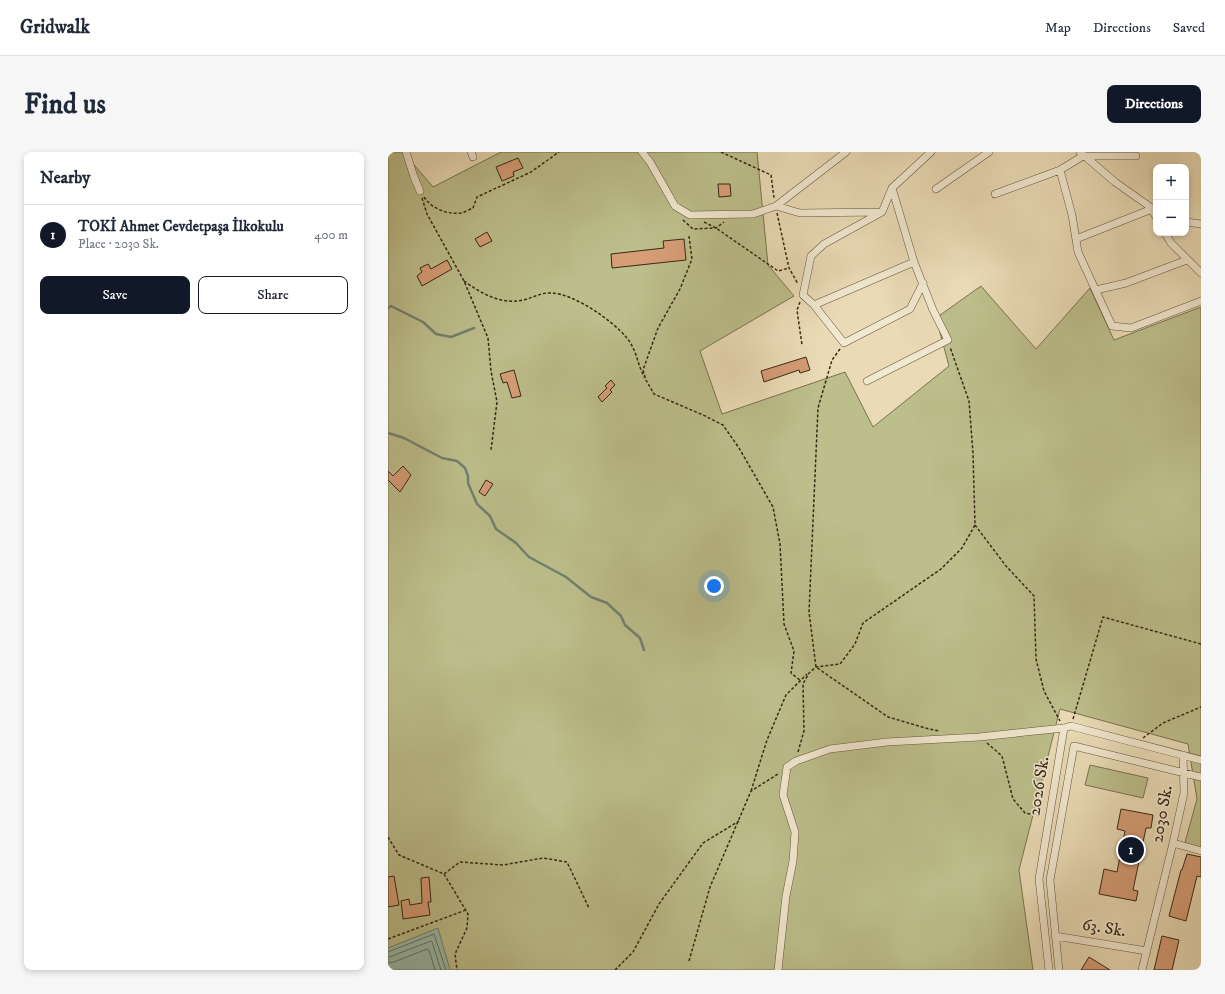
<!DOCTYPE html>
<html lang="en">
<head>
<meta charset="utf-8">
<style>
	:root { --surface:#fff; --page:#f6f6f7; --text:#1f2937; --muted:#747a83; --line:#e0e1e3; --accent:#111827 }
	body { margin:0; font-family:"IM FELL DW Pica",serif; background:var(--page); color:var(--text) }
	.controls { position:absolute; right:12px; top:12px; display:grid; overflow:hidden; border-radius:8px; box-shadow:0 2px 6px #0003 }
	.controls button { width:36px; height:36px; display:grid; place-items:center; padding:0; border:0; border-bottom:1px solid var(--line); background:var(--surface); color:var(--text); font:20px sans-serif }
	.you { position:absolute; left:326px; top:434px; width:14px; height:14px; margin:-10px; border:3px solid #fff; border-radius:50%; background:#1a73e8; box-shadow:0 0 0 6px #1a73e833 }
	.badge { display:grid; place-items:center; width:26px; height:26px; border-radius:50%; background:var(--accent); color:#fff; font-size:13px; font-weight:700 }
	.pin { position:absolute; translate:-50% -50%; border:2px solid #fff; box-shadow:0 1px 4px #0006 }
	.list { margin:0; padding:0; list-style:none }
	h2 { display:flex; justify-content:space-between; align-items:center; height:52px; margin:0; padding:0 16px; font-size:17px }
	h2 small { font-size:13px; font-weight:400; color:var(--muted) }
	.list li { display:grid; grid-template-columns:26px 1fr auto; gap:12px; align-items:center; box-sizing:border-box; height:60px; padding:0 16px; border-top:1px solid var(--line) }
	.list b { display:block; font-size:15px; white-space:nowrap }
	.list p { margin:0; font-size:13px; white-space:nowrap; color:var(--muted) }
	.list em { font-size:13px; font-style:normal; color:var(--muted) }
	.actions { display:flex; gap:8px; padding:12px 16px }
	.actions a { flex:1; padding:9px 0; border:1px solid var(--accent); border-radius:8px; text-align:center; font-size:14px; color:var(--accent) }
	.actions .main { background:var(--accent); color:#fff }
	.map { position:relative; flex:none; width:813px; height:818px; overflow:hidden; border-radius:8px }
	header { display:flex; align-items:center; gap:24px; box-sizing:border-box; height:56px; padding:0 20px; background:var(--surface); border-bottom:1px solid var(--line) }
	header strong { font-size:19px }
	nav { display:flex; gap:22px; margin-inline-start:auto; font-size:14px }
	.intro { display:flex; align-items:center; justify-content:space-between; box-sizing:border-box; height:96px; padding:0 24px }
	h1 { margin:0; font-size:28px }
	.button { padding:10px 18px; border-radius:8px; background:var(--accent); color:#fff; font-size:14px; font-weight:700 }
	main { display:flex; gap:24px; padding:0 24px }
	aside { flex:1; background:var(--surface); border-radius:8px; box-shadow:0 2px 6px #0003 }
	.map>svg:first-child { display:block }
</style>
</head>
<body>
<header>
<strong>Gridwalk</strong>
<nav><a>Map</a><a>Directions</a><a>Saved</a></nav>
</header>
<div class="intro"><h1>Find us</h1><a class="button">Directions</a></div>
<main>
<aside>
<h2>Nearby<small></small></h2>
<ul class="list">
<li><span class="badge">1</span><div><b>TOKİ Ahmet Cevdetpaşa İlkokulu</b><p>Place · 2030 Sk.</p></div><em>400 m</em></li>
</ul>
<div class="actions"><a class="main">Save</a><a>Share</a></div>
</aside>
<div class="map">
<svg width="813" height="818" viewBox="0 0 813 818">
	<rect width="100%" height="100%" fill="#eadbb6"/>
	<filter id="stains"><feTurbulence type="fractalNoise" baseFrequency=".005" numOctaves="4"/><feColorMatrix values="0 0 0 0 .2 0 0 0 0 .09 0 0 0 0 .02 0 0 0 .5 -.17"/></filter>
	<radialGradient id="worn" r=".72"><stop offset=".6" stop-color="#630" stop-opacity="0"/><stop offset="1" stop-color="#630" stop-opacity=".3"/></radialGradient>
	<!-- green -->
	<path fill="#bcbe8b" stroke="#7a7250" d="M0,0H15L45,35L113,0H369L380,113L406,144L312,199L334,262L457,220L485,275L561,214L548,166L593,134L648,197L702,136L726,188L813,155V699L796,694L809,647L800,592L672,557L631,718L645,818H0Z
		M702,613L760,626L755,646L697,633Z"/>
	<!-- water -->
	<path fill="#98bbac" stroke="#72806f" d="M50,776L62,818H0V796Z"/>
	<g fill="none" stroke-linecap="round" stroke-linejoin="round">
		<!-- shore -->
		<path stroke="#687160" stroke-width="1" d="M0,800L46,782L58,818
			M0,805L4,804L43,789L44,790L53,818
			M0,811L6,810L39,797L41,798L47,818"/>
		<!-- stream -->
		<path stroke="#72806f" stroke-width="2.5" d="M0,156L3,154L35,170L48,182L63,185L86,176
			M0,281L16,286L54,306L69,309L77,316L80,324V331L89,352L102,364L108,377L128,391L141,405L178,425L203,445L219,451L233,464L237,473L252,486L256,498"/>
	</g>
	<!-- building -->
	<path fill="#d69d77" stroke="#382714" d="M130,6L135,16L125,20L126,24L114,29L108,15Z
		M330,32H342L343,44L331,45Z
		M99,80L104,89L92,95L87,87Z
		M296,87L298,108L224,116L223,102L276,96L275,89Z
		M59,108L64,117L34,134L29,124L34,120L32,116L40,112L43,117Z
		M418,205L422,218L412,221L411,218L376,230L373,219Z
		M126,218L133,244L124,246L119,230L115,231L112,222Z
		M223,228L227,233L222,238L224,240L214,250L210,245L219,236L217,234Z
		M15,314L23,323L12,340L0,328V319L5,324Z
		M98,328L105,332L97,344L91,340Z
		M733,657L765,663L763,676H758L745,738L750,739L748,749L711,742L716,717L729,720L737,679L729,677Z
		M799,702L813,705V725L809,724L798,769L781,764L793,718H794Z
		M6,724L11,753L0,755V725Z
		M41,725L43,750H40L42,763L15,767L13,749L21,747L22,753L34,751L33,726Z
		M774,784L791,788L784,818H766Z
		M701,805L722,818H693Z"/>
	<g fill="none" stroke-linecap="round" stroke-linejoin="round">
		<defs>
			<path id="minor" d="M18,0L26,25L32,39
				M83,0L85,5
				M254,0L262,10L287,54L302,63L365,62L388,54L458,0
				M692,0L727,30L768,59
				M672,18L684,63L690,100L724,174L743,176L813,149
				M548,37L601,0
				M607,42L672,18L695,4H748
				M388,54L412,61L492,60
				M798,70L813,72
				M777,81L783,91L813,121
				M688,87L764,57L768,65
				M535,131L522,157L456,191L426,153L415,143L423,104L436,92L494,60L504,36L543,0
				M708,138L738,131L799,108
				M426,153L526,110
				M479,229L560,188L545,158L526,110L504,36
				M785,691L813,699
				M667,784L759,799
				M390,818L398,744L405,709L407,680L395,643L399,615L408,609L442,597L499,590L591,585L676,576L683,574L813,608
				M661,818L651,727L676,576
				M671,818L662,728L686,594L813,625
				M754,818L785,691L796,641L795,603"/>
		</defs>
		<!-- minor casing -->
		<use href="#minor" stroke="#64543c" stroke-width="8"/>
		<!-- path -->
		<path stroke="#382714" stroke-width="1.5" stroke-dasharray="3 2" stroke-linecap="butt" d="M333,0L383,23L386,46
			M36,45C43,56 59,63 73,61C77,60 82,57 85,56L89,45L143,20L171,0
			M34,46L39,62L76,129L100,186L103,219L109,250L103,298
			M389,61L401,116L410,132
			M295,68L305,77L328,76L336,70
			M316,70L328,76L390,119L401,116
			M301,84L304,107L292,137L270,176L255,218L258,228L266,242L315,263L335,273L351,296L385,355L392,392L396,472L406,499L403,521L413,529
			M76,129C93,141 112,153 135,148C145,146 153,140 164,141C186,142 224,168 238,185C249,197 249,213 257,226
			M412,150L409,158L414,193
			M452,197L444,208L430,256L421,460L428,515L500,565L541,577L552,579
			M587,373L618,414L646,444L648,507L656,539L672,569
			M685,567L715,465L813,492
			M755,586L775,571L813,555
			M599,591L614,604L625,647L637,661L654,664
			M410,600L416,579L415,532L421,521L428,515L452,512L467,492L475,471L553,417L574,396L587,373L585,301L581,249L562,195
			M363,639L379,588L398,543L419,522
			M0,685L11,703L56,722L80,762L79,776L67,802L69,818
			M56,722L72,710L115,713L155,706L179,710L201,756
			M0,787L78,758
			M301,809L322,735L363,639L390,622
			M227,818L245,800L271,752L315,691L351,669"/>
		<!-- minor -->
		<use href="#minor" stroke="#f1e8d0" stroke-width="7"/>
	</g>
	<g text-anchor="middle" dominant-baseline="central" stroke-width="3" stroke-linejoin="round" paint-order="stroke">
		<!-- street labels -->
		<g font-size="17" fill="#382714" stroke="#f1e8d0">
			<text transform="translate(651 634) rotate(-81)">2026 Sk.</text>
			<text transform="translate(774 662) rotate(-80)">2030 Sk.</text>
			<text transform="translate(716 776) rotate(9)">63. Sk.</text>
		</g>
	</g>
	<rect width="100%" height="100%" filter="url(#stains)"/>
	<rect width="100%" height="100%" fill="url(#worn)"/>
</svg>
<div class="controls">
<button>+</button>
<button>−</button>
</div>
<div class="you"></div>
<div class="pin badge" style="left:743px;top:698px">1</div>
</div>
</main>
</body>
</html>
